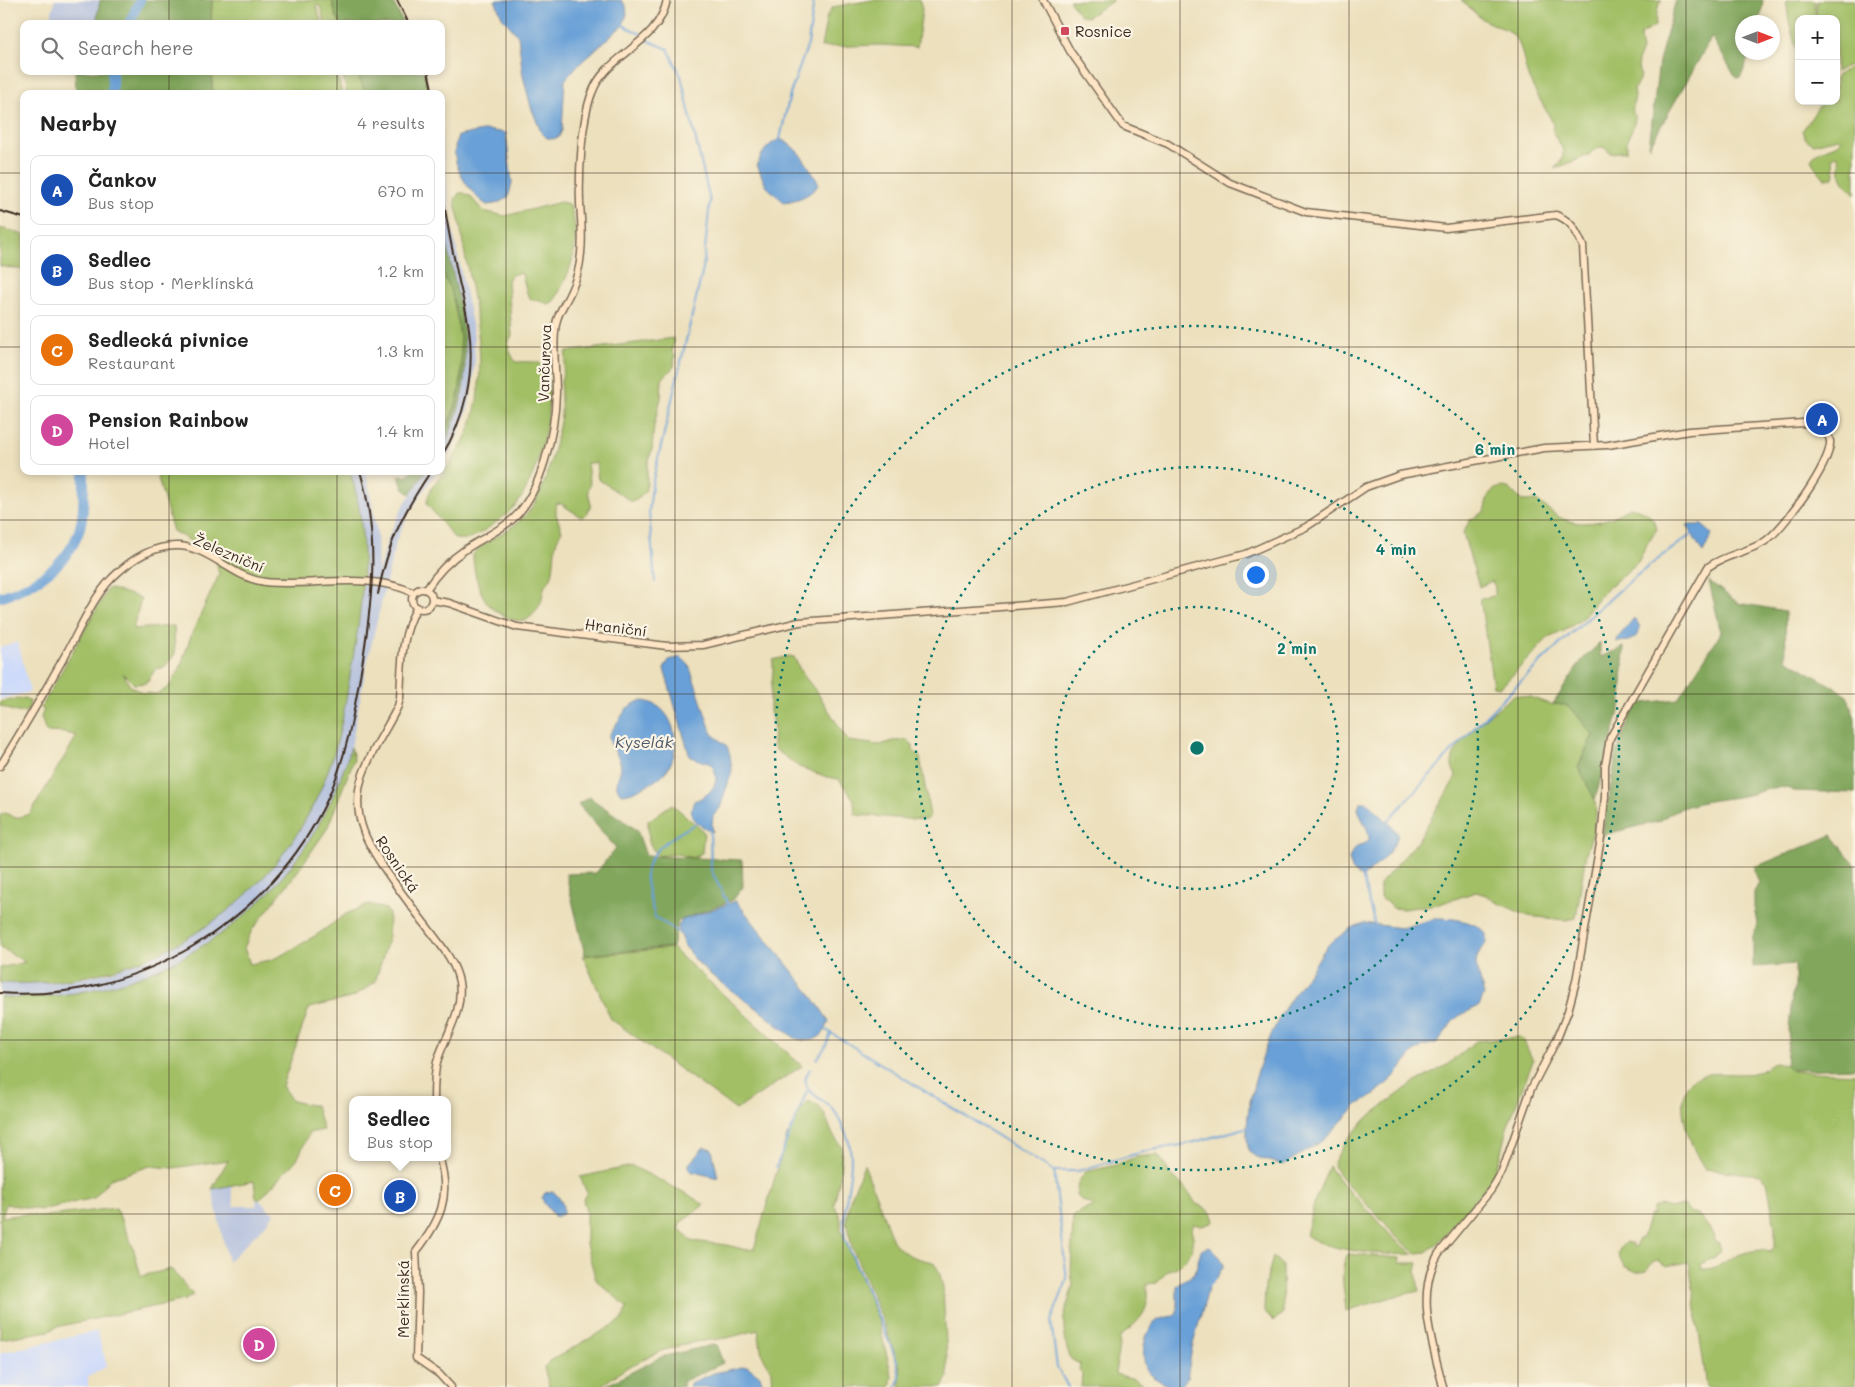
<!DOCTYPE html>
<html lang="en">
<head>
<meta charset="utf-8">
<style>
	:root { --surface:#fff; --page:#f2f2f2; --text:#222; --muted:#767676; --line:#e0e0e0; --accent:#d1495b }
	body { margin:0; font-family:Mali,sans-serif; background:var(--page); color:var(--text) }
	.controls { position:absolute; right:15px; top:15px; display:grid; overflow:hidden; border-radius:10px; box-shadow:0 2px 8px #0003 }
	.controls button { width:45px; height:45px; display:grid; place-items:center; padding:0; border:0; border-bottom:1px solid var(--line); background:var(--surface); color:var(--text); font:25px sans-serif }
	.compass { position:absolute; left:1735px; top:15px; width:45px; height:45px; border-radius:50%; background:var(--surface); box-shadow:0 2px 8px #0003; rotate:90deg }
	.you { position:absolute; left:1255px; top:574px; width:18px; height:18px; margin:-12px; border:4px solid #fff; border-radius:50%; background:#1a73e8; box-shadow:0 0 0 8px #1a73e833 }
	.badge { display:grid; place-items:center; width:32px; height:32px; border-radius:50%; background:var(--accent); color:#fff; font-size:16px; font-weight:700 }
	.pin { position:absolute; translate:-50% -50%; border:2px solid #fff; box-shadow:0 1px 5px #0006 }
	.popup { position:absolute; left:349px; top:1096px; width:102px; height:65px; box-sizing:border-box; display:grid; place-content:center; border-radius:10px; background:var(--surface); filter:drop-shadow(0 1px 4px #0005); font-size:16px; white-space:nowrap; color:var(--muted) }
	.popup b { font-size:19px; color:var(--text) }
	.popup::after { content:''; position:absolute; left:50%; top:100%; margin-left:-10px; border:10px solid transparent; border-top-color:var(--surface) }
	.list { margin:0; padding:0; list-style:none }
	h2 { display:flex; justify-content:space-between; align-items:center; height:65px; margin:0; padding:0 20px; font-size:21px }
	h2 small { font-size:16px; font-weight:400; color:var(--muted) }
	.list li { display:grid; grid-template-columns:32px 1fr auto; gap:15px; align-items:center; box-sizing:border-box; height:70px; margin:0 10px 10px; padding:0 10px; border:1px solid var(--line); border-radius:10px }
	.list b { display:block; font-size:19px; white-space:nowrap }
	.list p { margin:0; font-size:16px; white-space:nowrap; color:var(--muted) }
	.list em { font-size:16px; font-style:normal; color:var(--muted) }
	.icon { flex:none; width:28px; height:28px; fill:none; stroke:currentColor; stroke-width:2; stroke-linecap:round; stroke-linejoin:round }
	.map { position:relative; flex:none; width:1855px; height:1387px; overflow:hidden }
	.search { position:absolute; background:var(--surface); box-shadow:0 2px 8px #0003; left:20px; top:20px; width:425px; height:55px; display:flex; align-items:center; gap:12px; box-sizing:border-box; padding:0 18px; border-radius:10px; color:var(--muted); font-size:19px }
	.panel { position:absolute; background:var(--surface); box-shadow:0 2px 8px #0003; left:20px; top:90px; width:425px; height:385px; border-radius:10px }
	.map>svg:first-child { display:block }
</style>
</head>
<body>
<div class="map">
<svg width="1855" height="1387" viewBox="0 0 1855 1387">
	<rect width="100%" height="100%" fill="#fcf5e5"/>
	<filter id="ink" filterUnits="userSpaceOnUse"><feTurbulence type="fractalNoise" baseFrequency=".02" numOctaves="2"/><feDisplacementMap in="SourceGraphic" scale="10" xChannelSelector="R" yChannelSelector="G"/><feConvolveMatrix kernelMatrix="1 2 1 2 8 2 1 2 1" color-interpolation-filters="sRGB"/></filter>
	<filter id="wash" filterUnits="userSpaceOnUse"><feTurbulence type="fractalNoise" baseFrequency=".0096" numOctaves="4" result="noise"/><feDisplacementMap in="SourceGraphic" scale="20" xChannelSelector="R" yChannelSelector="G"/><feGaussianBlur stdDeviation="1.12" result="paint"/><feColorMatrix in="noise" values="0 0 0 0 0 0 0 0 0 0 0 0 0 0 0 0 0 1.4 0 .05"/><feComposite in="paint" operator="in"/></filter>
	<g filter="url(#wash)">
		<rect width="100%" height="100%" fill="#ece0bd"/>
		<!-- built -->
		<path fill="#cedafa" d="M18,642L30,692L0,699V647Z
			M97,1331L107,1366L88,1377V1387H0V1353Z"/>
		<!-- industrial -->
		<path fill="#b9c4de" d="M55,0H100L96,24H67V21L51,16Z
			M441,134L450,217L473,329L475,359L472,391L468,409L454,445L441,465V449L454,423L460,407L464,389L466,359L465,330L441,218Z
			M350,471H365L367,476L377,532L378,573L388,538L402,508L426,471H437L409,513L396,541L366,667L351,747L339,783L313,835L278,883L249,912L211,940L174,962L134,979L93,991L51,997H0V983H49L90,977L110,972L149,958L187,939L227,911L255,886L280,857L301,828L326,778L337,743L360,616L364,576L362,533Z
			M231,1185L234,1206H256L257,1198L274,1214L269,1219L270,1220L228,1262L212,1189Z"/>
		<!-- green -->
		<path fill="#a2bf66" stroke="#6e7442" d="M212,0H332L336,16L341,24H325L320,6L316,5L322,24H211Z
			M872,0H920L922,10L917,47L880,45L821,47L827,16L833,7Z
			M1069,0H1114L1087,17L1080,15Z
			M1461,0H1662L1658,7L1655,26L1641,34L1640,39L1642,51C1636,60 1637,66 1641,76L1634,89L1635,97L1632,109L1635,119L1633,127L1627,140V151L1611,153L1603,147C1597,149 1592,150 1589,155L1554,169C1577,148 1549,143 1553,123C1545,108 1536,94 1529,79C1523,64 1524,47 1514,36C1505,26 1491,26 1481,18C1473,13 1469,5 1461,0Z
			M1786,0H1815V19H1799V60L1789,21Z
			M1817,0H1855V62L1836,72V19H1816Z
			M1855,65V194C1849,188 1842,181 1840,172C1839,165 1841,161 1837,155L1832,157L1835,173L1834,178H1824C1819,170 1814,168 1811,159C1817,148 1834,149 1842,140L1838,138L1813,144L1806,139L1802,131C1810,121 1815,110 1823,101H1836V76Z
			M212,71H336L342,94H212Z
			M342,71H356L366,94H347Z
			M459,193H464L470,196L483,211L505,216L561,202L569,204C581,231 575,263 561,288C558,294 556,300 550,304L531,299L527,293L522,274L518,273L511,275L508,281L512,336C505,344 510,354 516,362C523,362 536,360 542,365C544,367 545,372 546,375C557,406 536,486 513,508C506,516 477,538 466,539C463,540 459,539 455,539L427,504C427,488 443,475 451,462C461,446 472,428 475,410C489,348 469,287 460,225C459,216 455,208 455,199Z
			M0,228L24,235V270L0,266Z
			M441,270C458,290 464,360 460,386C458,404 449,420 441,437Z
			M674,338L672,352L675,355L674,367L663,378L662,381L661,398L654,425L652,449L647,467V483L645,492L638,499L632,502L598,479L596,463H587L590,484L588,490L591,505L587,514L582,517L578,515L560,503L556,504V514L562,531C552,542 556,562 552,575C551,581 546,583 544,588C542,594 543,600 539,606C537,611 528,621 523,621C510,621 490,610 484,598C477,585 473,568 473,554C489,537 514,531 530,510C545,492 557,440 561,416C562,405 560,393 561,382C563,372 566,362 566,352Z
			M156,471H350C370,535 364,594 353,658C346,698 341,739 326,776C275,910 141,990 0,983V968L25,962L0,947V815L5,813L16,818L30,814L77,736L66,733L46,732L41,717L44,710L41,708L108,588L141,598L133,629L174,626L175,654L165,667L156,669L146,683L134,684L123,673L130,686L143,693L157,694L169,687L180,668L192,633L219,575L216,558L203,546L187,539L173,531Z
			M1504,487L1510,489L1522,501C1527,501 1534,500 1538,502C1546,506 1552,514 1561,518C1582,528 1611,522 1629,507C1642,509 1654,515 1657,529L1648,542L1638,562L1602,593L1582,619L1564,631L1548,638L1501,687L1493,686L1480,598L1485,599L1495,595V587L1492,581L1479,587L1463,533L1470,520L1484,512C1488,497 1487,489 1504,487Z
			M789,656L794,657L801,672L819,695L848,741L880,745L893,741L907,740L913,745V751L920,757L930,816L925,820L908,819L858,815L855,814L854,800L839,779L827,777L799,767L775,749L773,744L774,727L770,712V698L773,672V660Z
			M1514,695L1530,697L1549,704L1565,705L1573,710L1593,735L1579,764L1595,800L1596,813L1593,832L1586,853L1576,918L1565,920L1528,916L1494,901L1486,895L1476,892L1439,904L1403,909L1393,908L1380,897V884L1417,842L1453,782L1456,776C1455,773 1452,768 1452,765C1450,743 1498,708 1514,695Z
			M25,698L28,701H30L28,711C17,715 10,709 0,706V702Z
			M351,747L354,759L327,829L295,875L252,930L244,948L250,964L271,960L288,952L318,934L346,914L369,904L386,909L389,914L388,940L375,982L354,997L309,1008L282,1086L292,1101L316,1106L323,1130L309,1133L298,1158L259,1200L256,1198L254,1181L212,1189L228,1160L173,1168L150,1166L110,1179L94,1198L41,1210L6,1204L2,1217L26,1214L40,1217L116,1208L133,1247L141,1276L171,1269L193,1295L185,1300L56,1327L49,1331L0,1339V997C164,1005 306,905 351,747Z
			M672,804L704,832L702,853L693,858L677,854L657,856L649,842L648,821Z
			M672,948L802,1066L736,1110L611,1019L583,956Z
			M1520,1037L1524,1041L1533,1061L1507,1128L1499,1160L1491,1179L1477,1198L1437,1244L1426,1252L1416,1253L1394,1235L1386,1224L1343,1180L1333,1166L1334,1162L1345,1142L1367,1118L1412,1084L1447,1065L1476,1041Z
			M1774,1063L1787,1065L1792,1071L1855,1074V1387H1707L1689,1262L1666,1266L1658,1260C1652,1261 1649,1265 1647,1270L1637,1272L1624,1266L1618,1254L1620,1248L1626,1242L1632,1244L1633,1247L1636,1246L1638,1239L1642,1238L1649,1215H1652L1653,1208L1659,1205L1670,1208L1684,1205L1689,1212L1698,1214L1713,1233L1715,1237L1713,1240L1719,1243L1721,1250L1716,1256L1701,1264L1702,1269C1713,1270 1718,1265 1728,1260C1740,1253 1757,1248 1771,1251L1775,1246V1227L1767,1181L1760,1175L1705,1169C1691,1149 1666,1090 1699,1076C1714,1070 1741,1077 1757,1072C1763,1071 1768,1065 1774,1063Z
			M808,1101L817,1105L824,1113L833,1135L842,1147L840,1177L834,1204L841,1219V1230L878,1319L892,1377L890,1387H773L772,1371L762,1355L758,1330L727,1338L695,1342L661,1351L626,1368L599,1387H549L544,1367L550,1361L622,1320L627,1307L596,1280L586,1244V1211L583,1199L587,1193L580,1177L632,1166L689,1195L704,1205L680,1223L679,1228L691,1241L727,1245L746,1250L754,1249L787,1136C797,1124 796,1112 808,1101Z
			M1157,1155L1165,1163L1169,1174L1176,1179L1190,1194L1196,1204C1206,1207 1213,1211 1214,1222L1202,1226L1194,1224L1191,1231C1198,1244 1188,1261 1175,1268C1169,1271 1174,1267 1168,1271C1164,1274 1161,1279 1157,1283L1147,1284C1146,1290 1148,1298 1147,1304C1144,1318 1130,1328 1120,1337L1115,1374L1135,1379L1147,1387H1081L1082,1374L1079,1371L1080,1364L1072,1360L1068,1355L1064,1330V1316L1073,1285L1071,1273L1073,1217L1082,1210L1093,1207L1092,1204L1083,1201L1076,1195L1078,1183L1085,1172L1116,1165L1136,1157Z
			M864,1164L893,1241C905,1256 914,1258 933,1262L939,1271L943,1288L948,1378L943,1387H900V1368L882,1319L852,1247L846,1221L850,1200Z
			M1329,1166L1341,1183L1372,1214L1393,1238L1413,1254C1387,1256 1326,1251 1306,1235L1315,1200Z
			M1348,1254L1400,1258V1263H1418L1416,1271L1419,1291L1392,1297L1346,1311C1345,1293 1338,1270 1348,1254Z
			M1273,1257L1282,1265L1283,1313L1274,1321L1264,1311L1265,1286Z"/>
		<!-- forest -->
		<path fill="#81a65b" stroke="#5e683c" d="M100,0H212L211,24H96Z
			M332,0H392L404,24H341L336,16Z
			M1676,0H1763L1760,22H1742V52L1750,53L1741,77L1736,78L1712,37L1649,147L1659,61Z
			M75,71H212V94H76Z
			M356,71H424L429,94H366Z
			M441,218C456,298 487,372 441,449V437L455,409L460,387L462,365L460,334L455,308L451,291L441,270Z
			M412,471H426L410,494L403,488L399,476L402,475L406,477Z
			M1709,581L1738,603L1785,611L1786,659L1847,695L1855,718V793L1793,791C1779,782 1762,792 1748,795C1719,801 1683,800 1660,821L1602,835L1617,751L1635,704L1678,699L1721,633Z
			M1600,643V657L1624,647L1621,704L1595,800L1578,767L1593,735L1573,710L1565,705L1553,704L1582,660Z
			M589,797L637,830L646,856L742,860L743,887L733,900L678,921L672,947L585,955L566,874L596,873L616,848L578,804Z
			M1832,835L1855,865V1068L1791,1070L1786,1065L1792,995L1795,988V964L1753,967V936L1757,924L1754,907V892L1759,883L1755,872V867Z
			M716,1344L723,1363L682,1382L684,1387H603L661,1357Z"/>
		<!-- water -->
		<path fill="#69a0d7" stroke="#52657a" d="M495,0H621L626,6L627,14L623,25L577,66L565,80L562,130L559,137L553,139L547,138L541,132L531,107L523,76L518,36L502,17Z
			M487,130L506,133L512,183L508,198L495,204L487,205C473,197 456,172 455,156C454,149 456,142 458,136Z
			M780,139C799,147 809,167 819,184C810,196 798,200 784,202L766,186L757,165C762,152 767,145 780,139Z
			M1687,525H1702L1712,534L1703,553Z
			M1634,618L1640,628L1638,635L1629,641L1617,642V639Z
			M681,657L689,665L712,734L727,746L730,755L732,771L720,808L713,816L712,824L713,832C698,824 686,821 694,801C711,795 723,782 711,764L690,757L664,669L669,660Z
			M639,701C671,700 683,741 670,765C664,776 654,782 643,787C637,790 629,794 621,794C610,781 624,775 620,762C618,753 608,745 609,735L627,708Z
			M1360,802H1367L1390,824L1398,834C1396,849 1375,868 1362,877L1353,872L1349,859L1351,854L1357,846L1364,844L1369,840C1370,829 1360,819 1358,808Z
			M736,901L810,993L829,1021C824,1039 812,1044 795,1038C782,1029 770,1019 758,1009C733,991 682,961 678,927L682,920Z
			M1438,918C1453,918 1477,921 1486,934V943L1477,957L1476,964L1484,995L1479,1006L1459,1016L1453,1021L1440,1040L1436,1043L1423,1046L1414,1052L1394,1077L1375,1094L1357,1105L1324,1140L1283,1165L1256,1157L1249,1152C1239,1112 1266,1037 1288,1003C1299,986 1312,971 1322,953L1329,944L1351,928L1364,923L1401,928Z
			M704,1147L712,1149L718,1178L690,1171L689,1169V1164Z
			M552,1191C559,1195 565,1206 563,1214L555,1217L544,1203L542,1198L545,1193Z
			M1210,1247L1219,1256L1224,1265L1216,1279L1209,1286L1192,1348L1187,1378L1181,1386L1169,1387C1162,1382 1151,1377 1147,1370C1140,1356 1144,1329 1158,1320C1164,1317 1171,1317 1177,1314V1286L1195,1273L1201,1250Z
			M747,1366L760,1376L764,1387H689L690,1383L714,1373Z"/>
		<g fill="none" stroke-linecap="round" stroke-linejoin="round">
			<!-- stream -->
			<path stroke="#69a0d7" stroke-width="2" d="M621,24L643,35
				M647,40L668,49L681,76L710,201L703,269L652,484L649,512L655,582
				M780,139L790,94L808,44L814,0
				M1387,822C1463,737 1543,656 1629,582C1649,565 1671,550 1692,534
				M710,828L711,870L728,904
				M1362,875L1375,926
				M679,933L655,917C652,906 645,886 646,875C648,847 677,835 698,822
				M831,1033L1054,1171H1078L1146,1151L1187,1144L1249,1127
				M817,1059L826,1046L831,1033L826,1030
				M810,1069C795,1090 821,1097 833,1109C838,1115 843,1128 847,1136C857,1163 845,1193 844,1220C844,1226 844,1233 845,1239L897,1361L900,1378L896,1387
				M776,1167L807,1091
				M1054,1171L1067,1280L1051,1321L1057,1367L1068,1387"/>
			<!-- river -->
			<path stroke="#69a0d7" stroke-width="10" d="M129,24L140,0
				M112,94V71
				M0,597C38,585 76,560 82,518C84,502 84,487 84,471"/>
		</g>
	</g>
	<g filter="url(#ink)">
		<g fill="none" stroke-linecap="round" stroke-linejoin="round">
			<defs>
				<path id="secondary" d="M1043,0L1070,51L1123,126L1168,144L1230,183L1306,212L1446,228L1556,215C1572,221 1576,231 1583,246L1594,446
					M412 599a10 10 0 1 1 20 0a10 10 0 1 1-20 0Z
					M426,590C436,574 451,559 466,549C482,538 500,531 514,518C542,491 555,431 556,393C556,370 552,347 556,324C558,312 565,304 570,293C576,281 580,267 581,253C583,236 581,220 580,203C579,174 581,121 592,93C606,54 658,45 667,0
					M432,600L449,603L517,627L667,646L703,645L799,622L1067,602L1246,554L1306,527L1366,487L1400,475L1544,448L1608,445L1689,431L1803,423C1814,424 1828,428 1830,441C1832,463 1782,531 1764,542C1746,553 1726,554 1708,567L1610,738L1605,766V796L1601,838L1576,981L1568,1011L1557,1039L1531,1089L1502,1172L1491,1190L1439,1253C1414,1294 1433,1344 1443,1387
					M417,607C400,638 402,664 400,698L398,706C387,729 370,752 362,777C349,818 370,849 393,881C403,895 414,910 425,924C438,942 455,960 459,982C464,1012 445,1035 437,1062C434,1074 434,1087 434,1100
					M0,766C23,729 45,691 67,652C81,627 92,599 112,578C130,560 153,545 179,546C212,548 232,578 265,582C314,587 368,571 414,593
					M439,1157C452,1197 440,1221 416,1252L418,1292L416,1358L439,1374L451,1387"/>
			</defs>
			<!-- secondary casing -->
			<use href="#secondary" stroke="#796a56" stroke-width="9"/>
			<!-- secondary -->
			<use href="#secondary" stroke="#fee5c5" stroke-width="6"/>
			<!-- rail -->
			<path stroke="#3b2a1e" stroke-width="2" d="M397,0L409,24
				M428,71L433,94
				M441,184C445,210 449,236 455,262C459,285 466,307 469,329C475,374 465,419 441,457
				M0,211L24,218
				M378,594C388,543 402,514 431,471
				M0,993C136,1003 271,922 328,798C348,753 355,706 363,659C373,594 379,535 360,471"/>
		</g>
	</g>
	<!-- grid -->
	<path fill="none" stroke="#3b2a1e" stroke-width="1" stroke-opacity="0.55" d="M169,0V24M337,0V24M506,0V1387M675,0V1387M843,0V1387M1012,0V1387M1180,0V1387M1349,0V1387M1518,0V1387M1686,0V1387M169,71V94M337,71V94M0,173H24M441,173H1855M0,347H24M441,347H1855M169,471V1387M337,471V1387M0,520H1855M0,694H1855M0,867H1855M0,1040H1855M0,1214H1855"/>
	<!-- distance rings -->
	<g fill="none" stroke="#0f766e" stroke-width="2.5" stroke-dasharray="2.5 5">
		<circle cx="1197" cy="748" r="141"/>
		<circle cx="1197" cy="748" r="281"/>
		<circle cx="1197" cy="748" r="422"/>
	</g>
	<!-- markers -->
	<rect fill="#d1495b" stroke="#fcf5e5" stroke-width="2" x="1060" y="26" width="10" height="10" rx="2.5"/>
	<g text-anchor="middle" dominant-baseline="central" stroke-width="4.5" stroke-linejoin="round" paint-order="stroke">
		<!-- poi labels -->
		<g font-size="15" fill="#3b2a1e" stroke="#fcf5e5" text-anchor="start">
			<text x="1075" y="31">Rosnice</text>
		</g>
		<!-- street labels -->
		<g font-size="15" fill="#3b2a1e" stroke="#fcf5e5">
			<text transform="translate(544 363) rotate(-88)">Vančurova</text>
			<text transform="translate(229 553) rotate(23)">Železniční</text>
			<text transform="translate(616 627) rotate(7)">Hraniční</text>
			<text transform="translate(398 864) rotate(56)">Rosnická</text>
			<text transform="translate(403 1299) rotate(-90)">Merklínská</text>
		</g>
		<!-- water labels -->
		<g font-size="16" font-style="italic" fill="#4d5968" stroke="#fcf5e5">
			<text x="644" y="741">Kyselák</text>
		</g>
	</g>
	<circle cx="1197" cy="748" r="8" fill="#0f766e" stroke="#fcf5e5" stroke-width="2.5"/>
	<g font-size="15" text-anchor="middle" font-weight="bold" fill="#0f766e" stroke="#fcf5e5" stroke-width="4.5" stroke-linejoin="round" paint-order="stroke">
		<text x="1495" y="455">6 min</text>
		<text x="1396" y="555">4 min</text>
		<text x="1297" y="654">2 min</text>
	</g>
</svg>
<div class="controls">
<button>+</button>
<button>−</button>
</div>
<svg class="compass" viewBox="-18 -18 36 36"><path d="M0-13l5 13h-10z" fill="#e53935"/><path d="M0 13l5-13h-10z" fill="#767676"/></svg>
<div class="you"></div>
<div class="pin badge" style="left:1822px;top:419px;background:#1a4fb4">A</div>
<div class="pin badge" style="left:400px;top:1196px;background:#1a4fb4">B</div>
<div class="popup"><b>Sedlec</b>Bus stop</div>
<div class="pin badge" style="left:335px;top:1190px;background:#e8710a">C</div>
<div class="pin badge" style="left:259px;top:1344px;background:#d1479c">D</div>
<div class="search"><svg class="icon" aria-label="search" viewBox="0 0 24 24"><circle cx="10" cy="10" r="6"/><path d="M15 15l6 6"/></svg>Search here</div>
<section class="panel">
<h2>Nearby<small>4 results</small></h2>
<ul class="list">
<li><span class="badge" style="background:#1a4fb4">A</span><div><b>Čankov</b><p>Bus stop</p></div><em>670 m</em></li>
<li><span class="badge" style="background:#1a4fb4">B</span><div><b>Sedlec</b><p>Bus stop · Merklínská</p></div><em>1.2 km</em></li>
<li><span class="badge" style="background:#e8710a">C</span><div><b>Sedlecká pivnice</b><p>Restaurant</p></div><em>1.3 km</em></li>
<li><span class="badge" style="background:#d1479c">D</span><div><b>Pension Rainbow</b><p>Hotel</p></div><em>1.4 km</em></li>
</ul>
</section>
</div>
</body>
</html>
